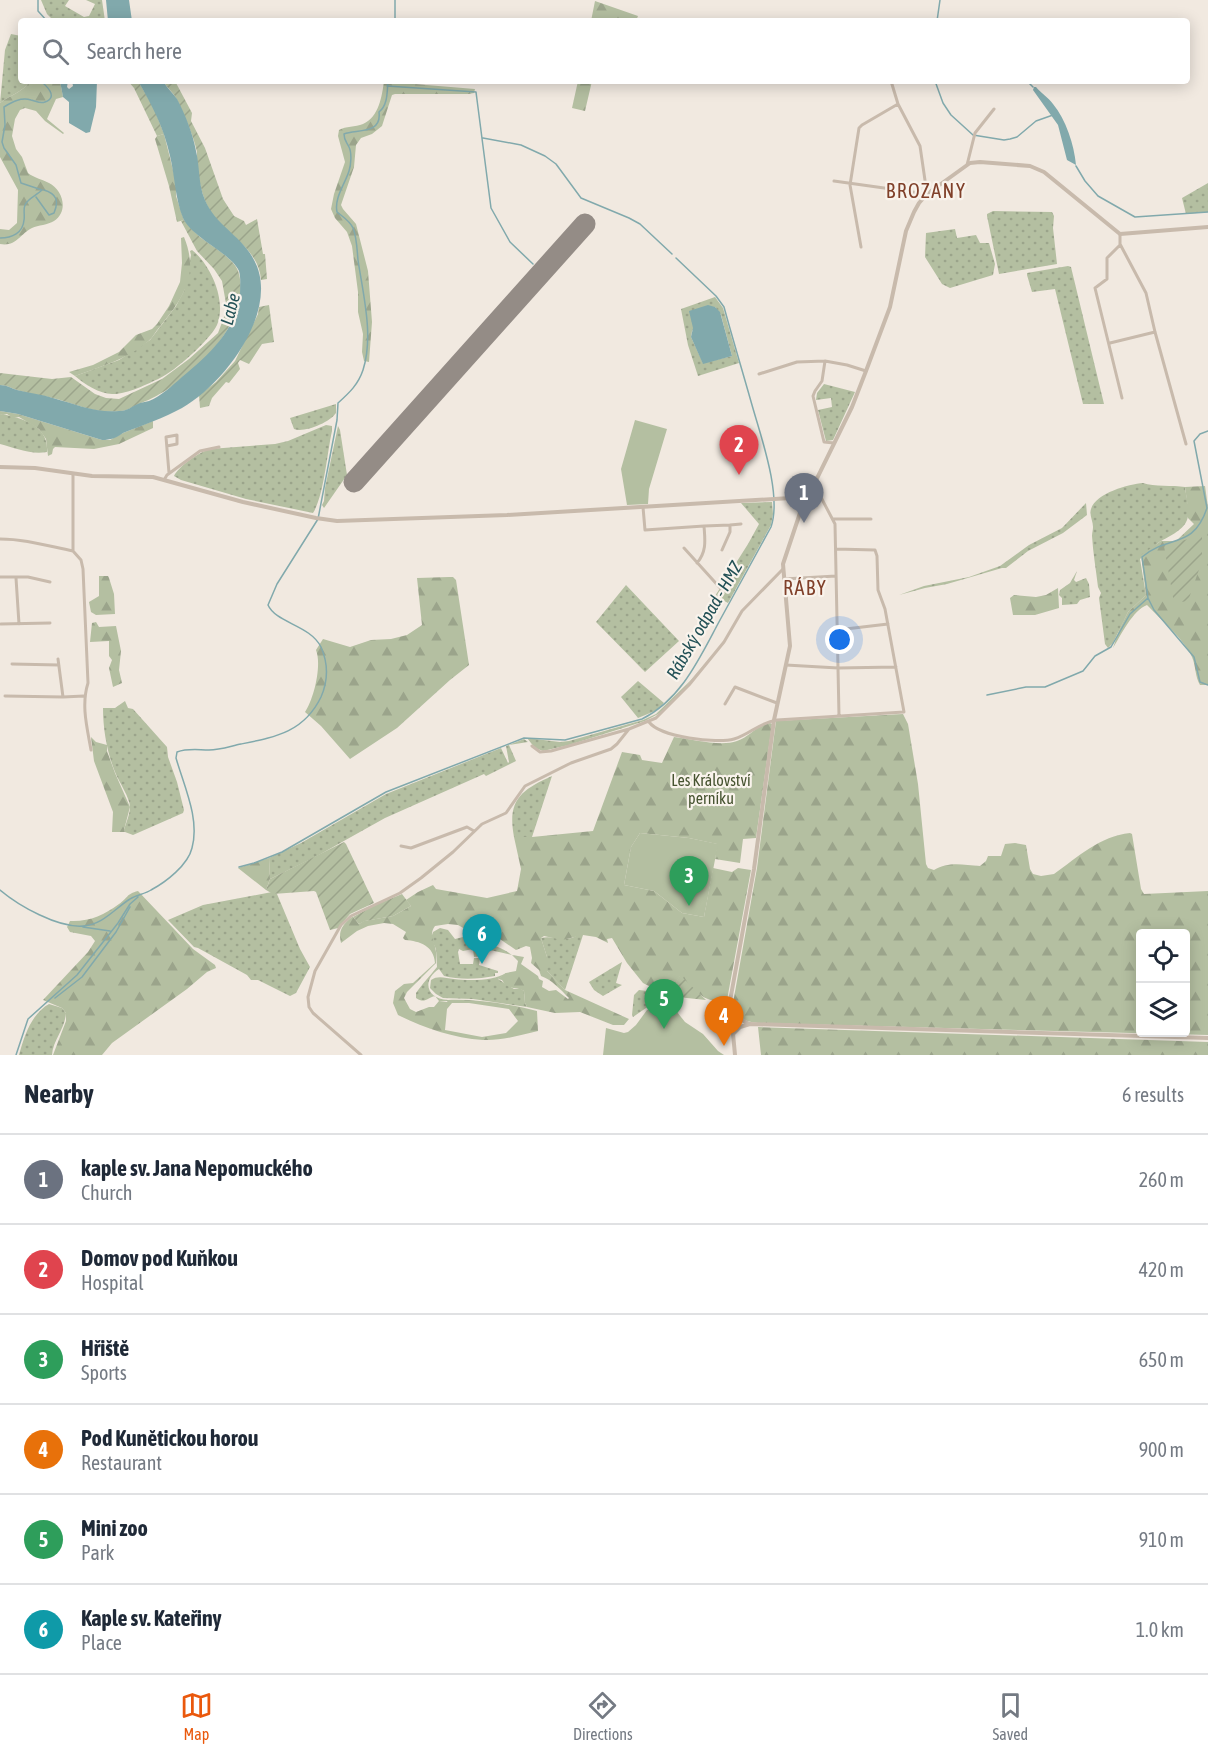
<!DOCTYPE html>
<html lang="en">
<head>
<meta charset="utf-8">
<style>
	:root { --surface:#fff; --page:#f2f2f3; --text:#1f2937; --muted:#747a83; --line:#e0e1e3; --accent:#ea580c }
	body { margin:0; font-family:"Asap Condensed",sans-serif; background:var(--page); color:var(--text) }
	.controls { position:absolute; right:18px; bottom:18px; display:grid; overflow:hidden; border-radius:6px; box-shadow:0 3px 15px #0003 }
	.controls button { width:54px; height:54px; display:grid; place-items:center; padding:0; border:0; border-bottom:2px solid var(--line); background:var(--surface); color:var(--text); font:30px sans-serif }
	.you { position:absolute; left:840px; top:640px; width:21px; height:21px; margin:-15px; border:4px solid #fff; border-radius:50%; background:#1a73e8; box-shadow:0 0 0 9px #1a73e833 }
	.badge { display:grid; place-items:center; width:39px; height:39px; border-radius:50%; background:var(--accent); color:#fff; font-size:20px; font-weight:700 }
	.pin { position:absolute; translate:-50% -50px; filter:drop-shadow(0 2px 3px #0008) }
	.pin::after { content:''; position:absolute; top:32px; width:21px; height:18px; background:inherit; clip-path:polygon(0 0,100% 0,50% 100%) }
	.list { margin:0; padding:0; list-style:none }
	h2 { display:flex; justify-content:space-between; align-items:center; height:78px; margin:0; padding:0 24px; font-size:26px }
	h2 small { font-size:20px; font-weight:400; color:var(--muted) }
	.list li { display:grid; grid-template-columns:39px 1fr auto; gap:18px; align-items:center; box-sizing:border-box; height:90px; padding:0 24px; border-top:2px solid var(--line) }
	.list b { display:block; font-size:22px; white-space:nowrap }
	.list p { margin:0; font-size:20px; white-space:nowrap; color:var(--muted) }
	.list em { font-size:20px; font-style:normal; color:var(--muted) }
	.icon { flex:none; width:33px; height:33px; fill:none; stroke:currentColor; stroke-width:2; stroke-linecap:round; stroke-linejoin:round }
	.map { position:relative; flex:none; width:1208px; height:1055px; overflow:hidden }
	.search { position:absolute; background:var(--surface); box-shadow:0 3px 15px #0003; left:18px; right:18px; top:18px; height:66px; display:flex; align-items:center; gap:15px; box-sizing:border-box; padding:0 21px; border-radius:6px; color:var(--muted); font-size:22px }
	.sheet { height:618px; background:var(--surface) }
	nav { display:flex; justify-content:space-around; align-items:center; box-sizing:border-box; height:84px; border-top:2px solid var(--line); background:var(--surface); font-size:16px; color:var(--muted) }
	nav a { display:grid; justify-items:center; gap:3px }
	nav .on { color:var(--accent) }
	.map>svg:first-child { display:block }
</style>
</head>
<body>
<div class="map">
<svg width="1208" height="1055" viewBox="0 0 1208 1055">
	<defs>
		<pattern id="grass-dots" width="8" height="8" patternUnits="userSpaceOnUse" patternTransform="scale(1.5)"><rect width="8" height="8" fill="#b4bfa1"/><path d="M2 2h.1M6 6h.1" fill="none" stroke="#9ba48b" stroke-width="1.8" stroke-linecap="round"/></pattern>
		<pattern id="forest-firs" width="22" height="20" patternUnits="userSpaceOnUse" patternTransform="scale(1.5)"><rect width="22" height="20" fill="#b4bfa1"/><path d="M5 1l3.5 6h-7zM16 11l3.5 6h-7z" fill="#9ba48b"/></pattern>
		<pattern id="garden-furrows" width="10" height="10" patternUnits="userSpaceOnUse" patternTransform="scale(1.5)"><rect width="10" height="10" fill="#b4bfa1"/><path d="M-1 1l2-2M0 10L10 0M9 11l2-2" fill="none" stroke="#9ba48b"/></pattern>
	</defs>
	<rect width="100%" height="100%" fill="#f1e9e0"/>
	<!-- grass -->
	<path fill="url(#grass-dots)" fill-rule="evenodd" d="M41,0H69L65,6L84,17L89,16L95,4L86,0H102L105,21H54L47,14Z
		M11,34L21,36V81H30C23,92 10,95 0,103L5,50Z
		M1208,183V212L1186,214L1182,198Z
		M993,211L1052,212L1054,216L1053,228L1057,264L999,274L987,216V214Z
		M955,229L957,238L976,235L980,243H989L995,264L993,275L950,288L942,284L925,257L926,233Z
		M192,250C211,265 227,301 217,325C211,339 174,372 160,378C148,384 125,395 112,394C100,394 84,384 75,376L119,360L150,340L176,306L184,291L191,255L190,251Z
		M1068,266L1071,267L1104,404H1083L1055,289L1032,292L1027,275V273Z
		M715,297L723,308L739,363L698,376L688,345L681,309ZM715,307L721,315L732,356L703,363L691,337L692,331Z
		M824,384L855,392L833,440L826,441L818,410L832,407L831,398L816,400L817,393Z
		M336,404V413C329,423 304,433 294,429L290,418Z
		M3,414C23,419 49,425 47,452C31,455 15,448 0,444V415Z
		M326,425L332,426V431C327,453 324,496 313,513L246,499L181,480L174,476C178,467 199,452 210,449L275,444L288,441Z
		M338,426L340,430L347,475L324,508L322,505L324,501L325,488Z
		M1143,483C1154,487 1173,485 1185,487C1186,497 1191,510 1187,520C1183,531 1167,537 1158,543C1152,548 1146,554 1140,559L1146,595L1128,612L1113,643L1108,648L1105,644L1099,598L1101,593L1098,587C1096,570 1093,553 1092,536C1092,533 1093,530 1093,527C1093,521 1089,515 1091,509C1096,493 1129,484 1143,483Z
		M772,502L773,514L771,525L728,603L715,596L748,544L759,524L741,503Z
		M1086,503L1087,515L1063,533L1028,551L1006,568H1002L947,584L925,588L899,595L924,586L969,577L1000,566L1029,545L1062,528Z
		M1077,571L1074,580L1076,582L1086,578L1089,584L1090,597L1080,600L1077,604L1062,605V598L1059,595L1060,590L1070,583Z
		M626,585L679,641L645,672L596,622Z
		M712,655L680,694L660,713L645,721L569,745L543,751L535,748L527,738L560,742L569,741L643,720L656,714L690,681Z
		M638,681L664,703L655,711L638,718L621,697Z
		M125,701L128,708L133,709L167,747L168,757L177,782L184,810L183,813L133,835L125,832L124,830C126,823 130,814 130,807C130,798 119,782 115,772C107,752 103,730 103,708H115Z
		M524,739L528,742L509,745L516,761L486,776L484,774L385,818L317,856L270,879L269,858L301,843L386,794L501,748L508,763L509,762L506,746Z
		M552,776L532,837H514C507,800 521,790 552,776Z
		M272,892L277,894L300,949L310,967L296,993L290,996L258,980H251L247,975L198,948L194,947L168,920L203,905Z
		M440,928L448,930L455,939L463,937C475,945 485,942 498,947C503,949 508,952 512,955L481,948L480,956L474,957L473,949L463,951L459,949L458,952L460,964H473L474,958H480L479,965L498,971V973H495V976C479,979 460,980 444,976L439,969C421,981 427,999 448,1000V1001H439L435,996C427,998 425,1004 416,998V993C423,983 429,977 437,967L436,949L431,938L433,932Z
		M578,935H583L565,990L547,971V957L541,938C553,935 566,943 578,935Z
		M622,962L616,983L622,985L603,996L594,990L589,982Z
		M506,973V974L498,979L514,989H521L524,991L525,1003L527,1007L473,999L443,998L436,994L430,988L431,980C438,975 445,978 454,979C470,981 494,981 506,973Z
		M639,990L647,991L661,998L662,1002L646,1008L633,1017L632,1015L634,995Z
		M49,1004L62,1008L66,1013C65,1029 53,1040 52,1055H19C24,1037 31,1014 49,1004Z"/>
	<!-- forest -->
	<path fill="url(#forest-firs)" fill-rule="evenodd" d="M595,1L638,16L636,21H591Z
		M30,81H60L63,97L56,99L47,119L64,133L63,134L45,121L36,111L25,108L20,110L15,119L12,136L16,149L22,157L28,173C34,178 42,179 49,183C63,190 69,211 54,221C48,225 38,225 32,228C20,234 16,247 0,244V229L9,230L17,223L18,190L0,157V103C10,95 23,92 30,81Z
		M384,81H398L402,83L475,89L474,93L469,94H395L392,95L382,126L372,134L361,138L356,145L354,167L341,205L343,209L356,224L368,271L372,322L369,362L364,361L362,352L363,334L358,312V292L352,246L347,232L335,218L331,209L334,194L345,162L338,136L339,130C346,126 355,127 363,124C379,117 382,96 384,81Z
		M578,81H592L585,111L572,108Z
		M164,134L176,182V196L184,220L177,222L169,186L155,139L157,136Z
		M184,237C200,276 182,300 158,329C154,334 152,339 146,343C126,360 99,367 75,376L69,372L93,365L119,352L136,335L152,329L157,324L169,306L180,282L182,263L181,238Z
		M0,411L18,414L102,440H110L123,433L153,421V428L119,444L94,449L55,447L53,449L52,454L48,456L46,439L39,429L19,417L13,418L7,414L0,415Z
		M1205,486L1208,507V685H1200C1195,677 1196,666 1192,657C1184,639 1161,620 1147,605C1133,610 1121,635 1113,648L1119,630L1128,612L1146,595L1141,555L1161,541H1176L1194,524L1188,518V508L1185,487Z
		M99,576H108L109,578L114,594L115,614L96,615L91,612L89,602L99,596Z
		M449,577H453L456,580L469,665L450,680L397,728L350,759L321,726L305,712C314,699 322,665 316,650L323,639L350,647L371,640L391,639L407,635L422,625L417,578Z
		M1058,588L1059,608L1035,615H1013L1010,598L1014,595L1036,597L1046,595Z
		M96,622L99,627L116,626L121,651L119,670L122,683L113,687L109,668L112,660L109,656V641L90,642L92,623Z
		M903,714L908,724L918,784L926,864L928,868L934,870C949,861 963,865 980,866L986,861L988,856H1001L1005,844L1015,843L1026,845L1030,869L1033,874L1041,876L1054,874C1078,857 1100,836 1130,833L1132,834L1141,889L1144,894L1208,891V1035L758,1023C742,1021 739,1018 733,1003L757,868L776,721ZM1140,933H1186V1032H1140Z
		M770,723L772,724L756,838L743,839L740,863L715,859L717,844L689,838L640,833L631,847L624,885L654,891L682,913L704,917L713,868L732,872L738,868L751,870L727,1000C706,1006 694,989 680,976L668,996L643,983L627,963L612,938L607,939L608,943L596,937L583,935L562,940L544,936L541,938L547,957V971L565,990L629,1019L624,1025H613L580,1012L555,1013L527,1007L525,1003L524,991C514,986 509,991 502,980L498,979L506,973L516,971L518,961L512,955L524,957L521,964L538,976L539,979L543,981L542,987L549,991L556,990L568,999L569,998C560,989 552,980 541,976L539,970L531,963L532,958L530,947L526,946L516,950L491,933H485L474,928L465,929L458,925L448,924L435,926C428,936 435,941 436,952C436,956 436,959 436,963L407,992L404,998L410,1009L416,1012L429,1007H434L439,1001L447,1002L448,1000C477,999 509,1004 537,1011L538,1031C521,1035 501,1041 483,1040C453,1038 424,1028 398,1015L393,1003L395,991L404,984L413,983L435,963C434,946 420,941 405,940L403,938L406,932L393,924L384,923L368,926L357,931L341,943C338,931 342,925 352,917H353L359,924L364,921L393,916L411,906L406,900L418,892L433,885L436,889L487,898L517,891L521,869L514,837H532L593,831L622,752L640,755L642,760L662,763L674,737C691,739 721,747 737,741C749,737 757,725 770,723ZM452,1003H469L509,1009L518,1021L506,1033L482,1037L445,1030L447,1009Z
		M91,737L96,742L107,745V751L115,773L130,807L124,830L125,832H112L113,812L94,761Z
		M269,858L270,879L266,890L238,868Z
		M138,891L193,949L215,965L216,968L207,972L187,989L112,1043L102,1055H53L66,1021V1013L62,1008L43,1000L88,952L95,941L91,936L70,932L67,927L70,921C89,922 104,915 119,904C128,898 126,894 138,891Z
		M758,1027L1208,1042V1055H761Z"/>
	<!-- park -->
	<path fill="#b4bfa1" d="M635,420L667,429L649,489L648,504L627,505L621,469Z
		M640,833L689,838L718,844L704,917L682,913L654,891L624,885L631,847Z
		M669,1002L685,1022L703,1034L718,1051L724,1055H603L606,1028L624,1033L628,1032L636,1025L647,1010Z"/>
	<!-- garden -->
	<path fill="url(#garden-furrows)" d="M128,81H138L154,108L164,134L157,136L134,88Z
		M163,81H175L192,113L191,121L205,148L223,199L234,216L244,221L246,225L257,219L263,254H265L267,279L261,280C259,249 228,236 212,214C203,201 199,182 197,166C197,161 197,156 197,152C194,137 184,114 177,100C174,93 167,88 163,81Z
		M184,220C189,226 194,232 200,237C211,246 236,259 239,274C252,326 184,387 141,403C133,406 128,411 120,411C96,414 75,404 53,398C41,395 29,394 17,390C11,388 6,385 0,385V373L52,379L71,377L95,394L106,398L119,399L162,379L189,359L218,333L227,309L222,281L214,269L197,251L181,221Z
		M269,305L274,342L262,344L249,364L240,360L238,363L240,369L229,383L226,382L212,398L209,406L200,408L199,395L216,382L235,361L258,314L259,307Z
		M1202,535V561L1188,601L1174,603L1164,546Z
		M344,842L346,844L374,903L350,914L338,928L330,930L316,892L314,891L273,894L266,890L270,879Z
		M402,894L411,906L393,916L365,921L359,924L353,917L375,905Z
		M680,975L706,1000L668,996Z"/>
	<!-- water -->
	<path fill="#81a9ac" d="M106,0H129L132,21H108Z
		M60,81H68L67,87L69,89L73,86L72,81H97L96,107L90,132L86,133L69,123V102L63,97Z
		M138,81H163C167,88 173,93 177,99C185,114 193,134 196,151C200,167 198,184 205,200C215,225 242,236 254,260C281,309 225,384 182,408C164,418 143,425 123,433C116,438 111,440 102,440L18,414L0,411V385C6,385 11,388 17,390C29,393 41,394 53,398C75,404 95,413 119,411C128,411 132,406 140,403C143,402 146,402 149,401C161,396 172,386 182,377C208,356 237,329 240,294C240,286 241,278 239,271C231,253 192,238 183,218C175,198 175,177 170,156C164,128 152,105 138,81Z
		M1034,87H1036C1041,93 1048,97 1053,104C1066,120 1074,144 1076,165L1067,160L1058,125L1033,90Z
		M708,305L715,307L720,312L732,356L703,364L691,337L693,328L689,311Z"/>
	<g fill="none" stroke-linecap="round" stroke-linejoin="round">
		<!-- stream -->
		<path stroke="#81a9ac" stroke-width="1.5" d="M38,0V11L47,21
			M395,21V0
			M937,21L940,0
			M935,81L943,103L951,115L973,135L1004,140L1010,139L1017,137L1036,121L1053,115
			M1027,81L1033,87
			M387,86L476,92L491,208L510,242L533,264
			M483,138L521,145L545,156L556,164L581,198L629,218L640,224L672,254
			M1076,166L1085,181L1098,196L1135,217L1208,212
			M36,197L49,215L54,213C59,201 57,194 44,190
			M0,238C12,238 23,233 24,220C25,215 23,210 25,205C27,199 37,195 42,190L21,183L16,165L4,148L2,142L5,125L4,107C12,102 21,97 31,100C36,101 40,104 45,102C59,97 46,85 40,81
			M1208,431L1200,434L1194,441L1207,508C1193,550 1169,534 1142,557L1148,598L1154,610L1194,657L1200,682L1208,685
			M987,695L1026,687H1045L1083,671L1095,656L1111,647L1130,614L1148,598
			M239,867L254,863L282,852L386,792L524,738L565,740L642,719C682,699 700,657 720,620C737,589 754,558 771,527C782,495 761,437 752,405C743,373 733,340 724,307L716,296L676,258
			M0,890C19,906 58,928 83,926C104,924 114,909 130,899C136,895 145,894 151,890C166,882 188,865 192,848C200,819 184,786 176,758L177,752C188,748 198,750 209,750C220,750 231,746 241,744C276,737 304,732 321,697C328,681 328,663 321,647C310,625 276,623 268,605L277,584L318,519L337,420L338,403C349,393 358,385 363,370C374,336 363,294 358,260C357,250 357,238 353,228C350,221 343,217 337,212C334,198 345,184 349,171C351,165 352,153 349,147C346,141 344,140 344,134C356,129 382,135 379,112C388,105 387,92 388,81
			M83,927L110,931
			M55,998L82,977L116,932L130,907
			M16,1055L28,1019L77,975L118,923L130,904L138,897"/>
		<!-- runway -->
		<path stroke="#948c86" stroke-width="21" d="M354,482L585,224"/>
		<!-- minor -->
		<path stroke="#c8baac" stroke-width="3" d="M967,165L975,133L994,109
			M834,181L927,194L920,146L898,104L891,81
			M1120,234V244L1146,293L1155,332L1186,444
			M1120,245L1107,258V279L1095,288L1122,398
			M861,247L850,185L859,128L862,125L898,104
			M1110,343L1155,332
			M759,374L797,362L825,361
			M834,443L824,442L813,396L815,391L822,381L825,361L847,365L866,371
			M167,446L177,444V435L166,437L169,473
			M73,474V551L81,560L83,569L88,683C81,705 87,727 91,750
			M164,480L167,475L200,451L219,447
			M814,484L835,524L839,716
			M643,507L645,530L704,526C705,540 707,551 697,563
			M834,519H871
			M730,525L741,524
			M704,526L730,525V532L722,550
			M0,539C25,539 48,546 73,551
			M684,548L722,590
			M0,577H28L50,582
			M16,578L19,624
			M784,579L836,576
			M1,624L50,623
			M837,630L888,624
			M58,659L63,697L84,696
			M12,664L59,665
			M786,665L838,668L896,667
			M5,696L63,697
			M725,704L735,687L777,703
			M649,722C660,737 717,744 734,739C751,734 758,723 777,720L904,712L885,609L878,590L877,556L875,550L836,549
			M532,746L540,752L551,751L629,729L656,718L689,685L724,642L742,611L783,569
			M401,846L411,848L467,827L474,831
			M361,1055L313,1013L309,1007L308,997L315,971L341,925L351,916L400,893L421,878L453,852L482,824L506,813L525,786L571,763L611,749L617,744L629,729"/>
		<!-- tertiary -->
		<path stroke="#c8baac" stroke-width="4" d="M0,467L35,468L92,476L153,477L243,502L316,518L337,521L507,515L807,497
			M731,1011L737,1017L749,1024
			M734,1033L740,1027L750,1024L1208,1038
			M735,1055L730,1001L754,869L774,720L790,646L783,564L800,513L852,407L866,371L890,307L906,231L914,212L919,203L927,194L970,163L980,162L1030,166L1044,172L1120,234L1208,227"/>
	</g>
	<g text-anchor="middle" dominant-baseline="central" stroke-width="4.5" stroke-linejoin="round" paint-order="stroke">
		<!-- park labels -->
		<g font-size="16" fill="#465330" stroke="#f9f3ec">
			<text x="711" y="780">Les Království<tspan x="711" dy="18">perníku</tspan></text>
		</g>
		<!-- water labels -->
		<g font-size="18" font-style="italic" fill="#235156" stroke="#f9f3ec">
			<text transform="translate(230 309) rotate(-75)">Labe</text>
			<text transform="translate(704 620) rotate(-60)">Rábský odpad - HMZ</text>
		</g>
		<!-- quarter labels -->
		<g font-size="20" letter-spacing="1.5" fill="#80402a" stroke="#f9f3ec">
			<text x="926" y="190">BROZANY</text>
			<text x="805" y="587">RÁBY</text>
		</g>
	</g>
</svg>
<div class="controls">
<button><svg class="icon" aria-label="locate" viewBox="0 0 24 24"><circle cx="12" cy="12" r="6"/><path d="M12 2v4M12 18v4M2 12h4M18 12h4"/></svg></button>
<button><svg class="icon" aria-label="layers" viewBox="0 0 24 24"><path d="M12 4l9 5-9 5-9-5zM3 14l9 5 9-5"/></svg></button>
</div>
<div class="you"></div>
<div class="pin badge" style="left:804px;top:523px;background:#6b7280">1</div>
<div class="pin badge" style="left:739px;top:475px;background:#e0444e">2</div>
<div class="pin badge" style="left:689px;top:906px;background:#2e9e5b">3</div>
<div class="pin badge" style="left:724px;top:1046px;background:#e8710a">4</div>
<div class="pin badge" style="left:664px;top:1029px;background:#2e9e5b">5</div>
<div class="pin badge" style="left:482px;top:964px;background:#0f9aa8">6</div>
<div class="search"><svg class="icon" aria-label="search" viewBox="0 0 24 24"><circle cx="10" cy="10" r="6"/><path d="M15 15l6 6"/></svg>Search here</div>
</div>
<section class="sheet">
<h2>Nearby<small>6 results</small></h2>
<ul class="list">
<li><span class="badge" style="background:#6b7280">1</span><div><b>kaple sv. Jana Nepomuckého</b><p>Church</p></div><em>260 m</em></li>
<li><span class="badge" style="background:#e0444e">2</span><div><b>Domov pod Kuňkou</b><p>Hospital</p></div><em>420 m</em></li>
<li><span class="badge" style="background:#2e9e5b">3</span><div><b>Hřiště</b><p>Sports</p></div><em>650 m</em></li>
<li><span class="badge" style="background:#e8710a">4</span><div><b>Pod Kunětickou horou</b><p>Restaurant</p></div><em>900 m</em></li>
<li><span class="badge" style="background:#2e9e5b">5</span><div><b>Mini zoo</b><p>Park</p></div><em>910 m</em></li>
<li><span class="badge" style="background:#0f9aa8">6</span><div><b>Kaple sv. Kateřiny</b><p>Place</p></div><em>1.0 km</em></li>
</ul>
</section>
<nav>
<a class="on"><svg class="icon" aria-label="map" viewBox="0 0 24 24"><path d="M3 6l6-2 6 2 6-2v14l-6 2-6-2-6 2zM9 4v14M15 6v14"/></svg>Map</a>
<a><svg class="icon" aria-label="directions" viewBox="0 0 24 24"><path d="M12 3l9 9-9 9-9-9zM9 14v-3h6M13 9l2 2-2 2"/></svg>Directions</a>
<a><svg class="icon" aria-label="saved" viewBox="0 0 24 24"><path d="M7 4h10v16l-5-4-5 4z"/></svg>Saved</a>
</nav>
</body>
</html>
